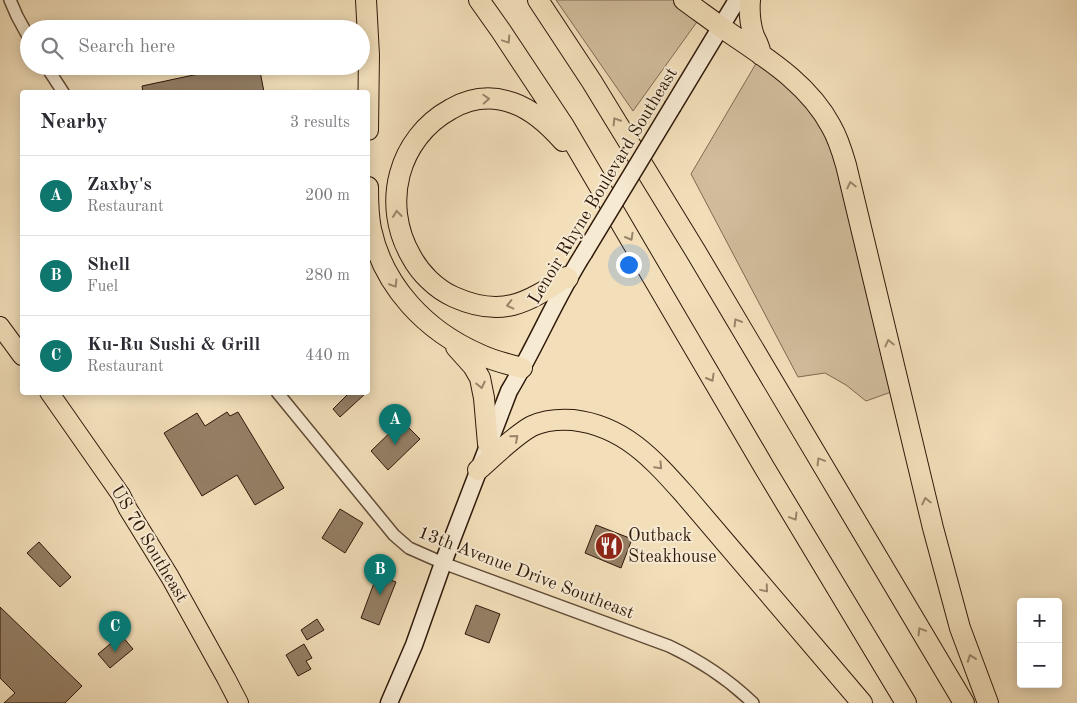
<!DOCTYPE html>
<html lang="en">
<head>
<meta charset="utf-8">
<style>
	:root { --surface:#fff; --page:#f2f2f3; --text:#2b2b33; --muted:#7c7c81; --line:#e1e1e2; --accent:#0f766e }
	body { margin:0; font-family:"Old Standard TT",serif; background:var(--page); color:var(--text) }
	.controls { position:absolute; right:15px; bottom:15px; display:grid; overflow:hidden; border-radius:5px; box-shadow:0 2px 12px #0003 }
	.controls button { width:45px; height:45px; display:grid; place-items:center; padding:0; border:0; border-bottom:1px solid var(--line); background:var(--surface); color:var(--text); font:25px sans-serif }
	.you { position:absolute; left:628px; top:264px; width:18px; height:18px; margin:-12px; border:4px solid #fff; border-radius:50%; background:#1a73e8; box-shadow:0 0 0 8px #1a73e833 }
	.badge { display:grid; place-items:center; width:32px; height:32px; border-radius:50%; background:var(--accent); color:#fff; font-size:16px; font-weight:700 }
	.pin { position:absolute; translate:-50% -41px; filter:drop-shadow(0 1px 2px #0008) }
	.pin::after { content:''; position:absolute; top:26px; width:18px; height:15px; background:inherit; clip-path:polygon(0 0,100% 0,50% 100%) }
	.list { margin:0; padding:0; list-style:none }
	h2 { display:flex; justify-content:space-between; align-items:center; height:65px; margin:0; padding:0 20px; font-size:21px }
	h2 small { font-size:16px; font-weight:400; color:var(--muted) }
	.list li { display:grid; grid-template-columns:32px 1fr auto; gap:15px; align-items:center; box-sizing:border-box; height:80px; padding:0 20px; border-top:1px solid var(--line) }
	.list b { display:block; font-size:19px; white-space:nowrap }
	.list p { margin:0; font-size:16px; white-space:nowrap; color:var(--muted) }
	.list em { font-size:16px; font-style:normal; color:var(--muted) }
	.icon { flex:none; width:28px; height:28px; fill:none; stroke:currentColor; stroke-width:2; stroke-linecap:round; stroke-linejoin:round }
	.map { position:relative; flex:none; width:1077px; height:703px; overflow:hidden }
	.search { position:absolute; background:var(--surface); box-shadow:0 2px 12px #0003; left:20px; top:20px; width:350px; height:55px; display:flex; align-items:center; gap:12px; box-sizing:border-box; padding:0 18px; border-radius:28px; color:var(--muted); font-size:19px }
	.panel { position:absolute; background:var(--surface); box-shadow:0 2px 12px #0003; left:20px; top:90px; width:350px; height:305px; border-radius:5px }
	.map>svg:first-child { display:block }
</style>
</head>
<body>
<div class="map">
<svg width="1077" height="703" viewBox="0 0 1077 703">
	<rect width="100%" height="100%" fill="#f2dfba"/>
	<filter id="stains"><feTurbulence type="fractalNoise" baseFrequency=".004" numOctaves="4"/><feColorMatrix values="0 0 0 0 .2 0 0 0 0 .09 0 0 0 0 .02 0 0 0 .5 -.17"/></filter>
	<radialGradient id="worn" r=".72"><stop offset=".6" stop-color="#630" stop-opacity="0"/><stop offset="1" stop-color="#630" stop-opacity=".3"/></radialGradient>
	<!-- green -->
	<path fill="#d1bd9c" stroke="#806a52" d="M556,0H675L699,19L633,111Z
		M761,55L789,76L846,165L894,391L866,401L846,385L825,373L798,377L691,174Z"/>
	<!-- building -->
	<path fill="#947f65" stroke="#2f1809" d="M236,66H259L264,92H143L142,86Z
		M350,392L366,393L340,417L333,409Z
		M227,412L230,416L238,412L284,488L255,505L237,475L202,496L164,433L197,413L205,426Z
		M402,421L420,439L388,470L371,451Z
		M340,509L363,523L345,553L322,538Z
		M596,525L632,539L621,568L585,553Z
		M39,542L71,577L60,587L27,553Z
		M377,575L396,582L379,625L361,618Z
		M476,605L500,614L489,643L465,634Z
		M0,607L82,686L65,703H4L15,693L0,678Z
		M317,619L324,630L307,640L301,630Z
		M121,635L133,649L110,668L98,654Z
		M304,644L312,658L306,661L311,669L298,676L286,655Z"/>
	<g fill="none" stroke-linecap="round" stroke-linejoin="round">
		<defs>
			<path id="minor" d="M10,0L17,16L29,38
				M46,66L63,92
				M277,392L394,535L409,548L443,563L669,646C701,661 728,679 753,703"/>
			<path id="secondary" d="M673,106L737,0
				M389,703L414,645L443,563L509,391C536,346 556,297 584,253"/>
			<path id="primary" d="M0,326L22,356
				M49,392L121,495L128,509L170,577L226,678L239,703"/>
			<path id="motorway" d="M366,0L369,55L368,130
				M479,0L501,31L564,126L764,467L906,703
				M538,0L592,82L696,252L964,703
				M684,0C696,9 709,18 721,27C761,55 807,81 831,126C838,138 842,151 846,165L933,528L960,628L988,703
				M750,0C749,12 750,24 754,36C757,42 760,47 761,55
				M563,141C549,125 533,110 513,103C491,95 470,98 451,109C398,138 381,204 411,256C420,273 436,289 454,297C501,318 526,304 566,277L568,278
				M368,187C368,201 368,215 371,229C383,286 426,331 479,354C493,361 508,364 522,368
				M456,347L473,366L480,378L484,398L488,444
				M478,470C493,457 515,435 532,426C545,420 558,419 573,420C624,426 653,459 685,495L862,703"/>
		</defs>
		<!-- minor casing -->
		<use href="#minor" stroke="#604a35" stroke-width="14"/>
		<!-- secondary casing -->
		<use href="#secondary" stroke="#2f1809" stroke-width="19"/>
		<!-- primary casing -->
		<use href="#primary" stroke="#2f1809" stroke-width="20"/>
		<!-- motorway casing -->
		<use href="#motorway" stroke="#2f1809" stroke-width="22"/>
		<!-- minor -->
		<use href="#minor" stroke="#f7ead2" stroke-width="11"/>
		<!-- secondary -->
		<use href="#secondary" stroke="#f7ead2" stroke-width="16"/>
		<!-- primary -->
		<use href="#primary" stroke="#f2dfba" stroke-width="18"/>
		<!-- motorway -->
		<use href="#motorway" stroke="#f2dfba" stroke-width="20"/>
		<defs>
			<path id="secondary-bridge" d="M584,253L673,106"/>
		</defs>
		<!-- secondary-bridge casing -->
		<use href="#secondary-bridge" stroke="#2f1809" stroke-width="19" stroke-linecap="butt"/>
		<!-- secondary-bridge -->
		<use href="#secondary-bridge" stroke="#f7ead2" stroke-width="16"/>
	</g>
	<!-- one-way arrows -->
	<defs><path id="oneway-chevron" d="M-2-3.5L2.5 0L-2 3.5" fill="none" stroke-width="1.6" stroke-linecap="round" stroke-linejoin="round" transform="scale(1.25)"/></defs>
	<g stroke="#9a856a">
		<use href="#oneway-chevron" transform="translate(507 40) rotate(56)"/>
		<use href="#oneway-chevron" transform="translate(486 99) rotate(-3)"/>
		<use href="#oneway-chevron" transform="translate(616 121) rotate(-122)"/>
		<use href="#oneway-chevron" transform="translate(851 185) rotate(-103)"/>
		<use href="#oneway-chevron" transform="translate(397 214) rotate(-97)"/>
		<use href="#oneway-chevron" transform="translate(630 237) rotate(60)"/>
		<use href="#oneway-chevron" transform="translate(394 284) rotate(58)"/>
		<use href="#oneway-chevron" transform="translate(510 305) rotate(167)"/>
		<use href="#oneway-chevron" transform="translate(737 322) rotate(-121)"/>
		<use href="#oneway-chevron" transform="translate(889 343) rotate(-103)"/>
		<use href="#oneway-chevron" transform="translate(711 378) rotate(60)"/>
		<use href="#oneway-chevron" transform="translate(481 385) rotate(77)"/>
		<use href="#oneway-chevron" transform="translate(515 438) rotate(-41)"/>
		<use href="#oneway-chevron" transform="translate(820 461) rotate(-121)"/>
		<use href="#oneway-chevron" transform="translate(659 466) rotate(46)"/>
		<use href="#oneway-chevron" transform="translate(926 501) rotate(-103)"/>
		<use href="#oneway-chevron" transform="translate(794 517) rotate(59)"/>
		<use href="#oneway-chevron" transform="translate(765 589) rotate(50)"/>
		<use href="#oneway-chevron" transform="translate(921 631) rotate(-121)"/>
		<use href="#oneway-chevron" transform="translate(971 658) rotate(-110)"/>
	</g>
	<!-- icons -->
	<defs>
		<symbol id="restaurant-disc" viewBox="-11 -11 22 22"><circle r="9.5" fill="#8f2418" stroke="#f7ead2"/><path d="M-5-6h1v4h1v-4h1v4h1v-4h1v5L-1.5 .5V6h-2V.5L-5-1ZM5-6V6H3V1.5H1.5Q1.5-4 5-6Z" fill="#fff"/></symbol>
	</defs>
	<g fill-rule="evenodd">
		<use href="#restaurant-disc" x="593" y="530" width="32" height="32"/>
	</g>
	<g text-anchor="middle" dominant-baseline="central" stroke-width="4" stroke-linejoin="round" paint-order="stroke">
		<!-- street labels -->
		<g font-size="18" fill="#2f1809" stroke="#f7ead2">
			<text transform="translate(603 186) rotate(-59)">Lenoir Rhyne Boulevard Southeast</text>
			<text transform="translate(149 544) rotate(59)">US 70 Southeast</text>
			<text transform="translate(526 573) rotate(21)">13th Avenue Drive Southeast</text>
		</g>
		<!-- poi labels -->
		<g font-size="18" fill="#2f1809" stroke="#f7ead2" text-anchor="start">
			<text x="628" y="536">Outback<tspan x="628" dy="21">Steakhouse</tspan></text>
		</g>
	</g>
	<rect width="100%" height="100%" filter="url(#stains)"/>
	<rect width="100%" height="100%" fill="url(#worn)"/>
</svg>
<div class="controls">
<button>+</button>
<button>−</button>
</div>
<div class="you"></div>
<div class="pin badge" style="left:395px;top:445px">A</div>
<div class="pin badge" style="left:380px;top:595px">B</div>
<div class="pin badge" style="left:115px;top:652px">C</div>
<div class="search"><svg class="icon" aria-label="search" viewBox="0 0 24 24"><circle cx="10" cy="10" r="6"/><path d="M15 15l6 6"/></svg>Search here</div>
<section class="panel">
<h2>Nearby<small>3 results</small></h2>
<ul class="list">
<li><span class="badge">A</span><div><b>Zaxby's</b><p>Restaurant</p></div><em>200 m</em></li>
<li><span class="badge">B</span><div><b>Shell</b><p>Fuel</p></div><em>280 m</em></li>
<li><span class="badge">C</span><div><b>Ku-Ru Sushi &amp; Grill</b><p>Restaurant</p></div><em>440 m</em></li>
</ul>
</section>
</div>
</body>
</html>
